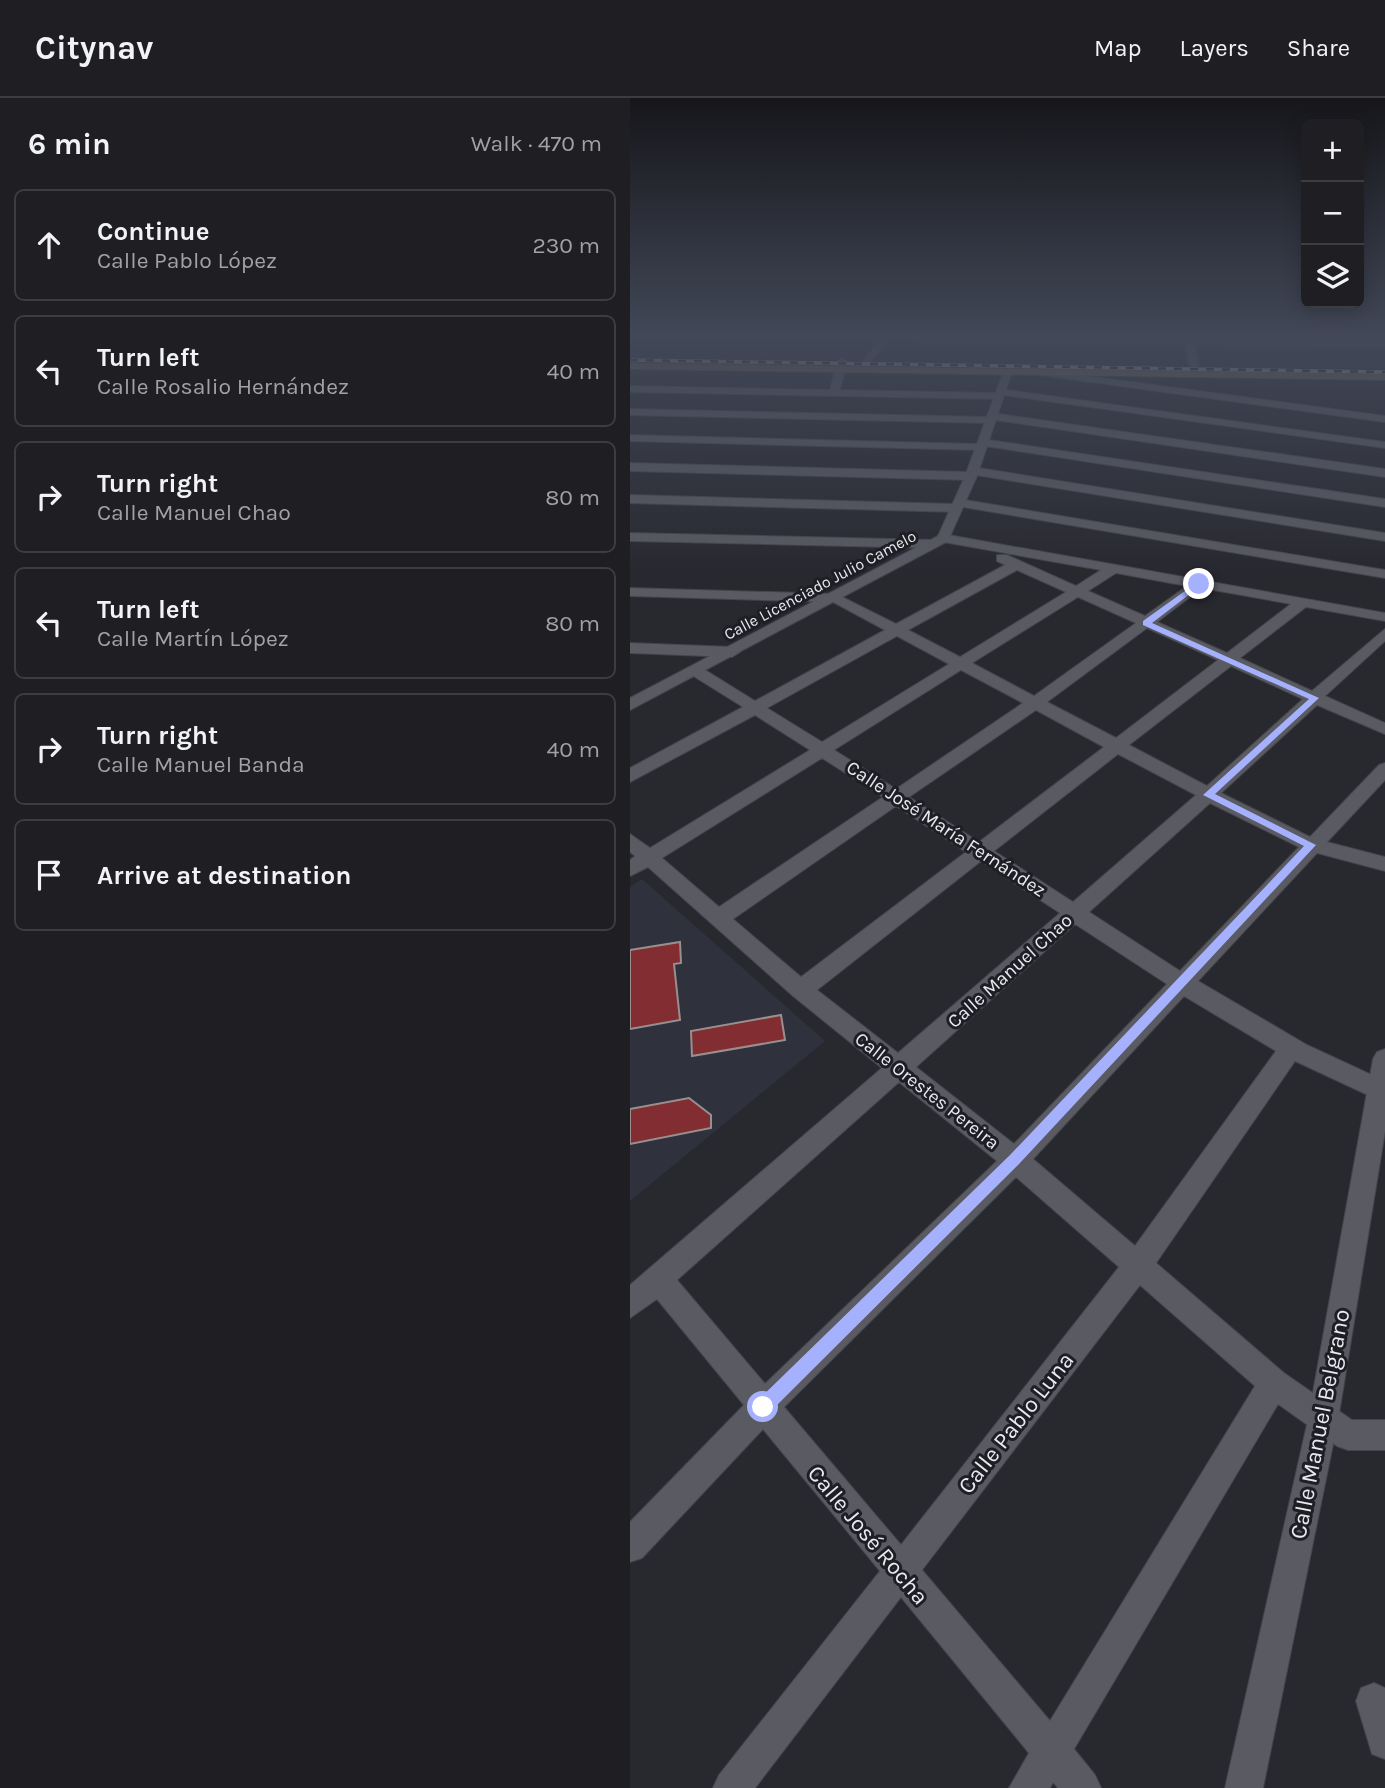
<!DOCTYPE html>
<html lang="en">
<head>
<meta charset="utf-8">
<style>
	:root { --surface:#1e1e23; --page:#26272b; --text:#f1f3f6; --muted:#a1a2a6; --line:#3c3c41 }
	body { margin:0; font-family:Karla,sans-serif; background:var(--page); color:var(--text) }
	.controls { position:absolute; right:21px; top:21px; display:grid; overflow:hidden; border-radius:10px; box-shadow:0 4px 18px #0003 }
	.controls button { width:63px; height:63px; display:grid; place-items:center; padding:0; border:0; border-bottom:2px solid var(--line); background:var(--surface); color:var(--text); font:35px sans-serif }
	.stop { position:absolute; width:21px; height:21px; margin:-16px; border:5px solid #a5b1fc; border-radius:50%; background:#fff }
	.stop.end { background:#a5b1fc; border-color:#fff; box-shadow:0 2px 7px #0008 }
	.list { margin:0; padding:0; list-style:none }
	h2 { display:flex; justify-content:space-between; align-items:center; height:91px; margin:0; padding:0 28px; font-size:30px }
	h2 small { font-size:23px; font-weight:400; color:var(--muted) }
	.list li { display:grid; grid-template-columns:46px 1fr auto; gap:21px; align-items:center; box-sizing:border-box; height:112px; margin:0 14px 14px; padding:0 14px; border:2px solid var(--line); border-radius:10px }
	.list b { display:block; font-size:26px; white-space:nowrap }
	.list p { margin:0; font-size:23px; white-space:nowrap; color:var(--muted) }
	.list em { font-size:23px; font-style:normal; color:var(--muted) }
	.icon { flex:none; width:38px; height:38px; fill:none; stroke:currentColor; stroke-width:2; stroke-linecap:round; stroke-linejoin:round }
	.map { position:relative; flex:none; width:755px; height:1690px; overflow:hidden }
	header { display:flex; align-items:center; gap:42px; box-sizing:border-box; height:98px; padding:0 35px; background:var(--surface); border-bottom:2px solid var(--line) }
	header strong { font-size:33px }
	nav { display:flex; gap:38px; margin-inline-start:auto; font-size:24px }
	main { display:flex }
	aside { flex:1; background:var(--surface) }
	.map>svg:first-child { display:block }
</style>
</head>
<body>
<header>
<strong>Citynav</strong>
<nav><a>Map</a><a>Layers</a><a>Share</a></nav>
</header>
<main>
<aside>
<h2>6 min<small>Walk · 470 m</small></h2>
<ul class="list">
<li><svg class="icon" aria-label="ahead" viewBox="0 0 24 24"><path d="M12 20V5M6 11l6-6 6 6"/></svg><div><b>Continue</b><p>Calle Pablo López</p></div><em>230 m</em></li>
<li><svg class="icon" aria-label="left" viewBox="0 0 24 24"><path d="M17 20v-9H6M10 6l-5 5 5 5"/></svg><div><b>Turn left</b><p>Calle Rosalio Hernández</p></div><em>40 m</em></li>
<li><svg class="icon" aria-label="right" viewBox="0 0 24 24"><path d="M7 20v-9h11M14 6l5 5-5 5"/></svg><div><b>Turn right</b><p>Calle Manuel Chao</p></div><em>80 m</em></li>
<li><svg class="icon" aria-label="left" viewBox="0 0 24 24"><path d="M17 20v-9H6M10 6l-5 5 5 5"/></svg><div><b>Turn left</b><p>Calle Martín López</p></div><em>80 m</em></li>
<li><svg class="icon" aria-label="right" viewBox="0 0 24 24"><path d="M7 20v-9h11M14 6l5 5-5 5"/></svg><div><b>Turn right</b><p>Calle Manuel Banda</p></div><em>40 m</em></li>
<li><svg class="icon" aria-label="arrive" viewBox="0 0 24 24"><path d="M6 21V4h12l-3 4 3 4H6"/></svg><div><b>Arrive at destination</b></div></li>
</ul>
</aside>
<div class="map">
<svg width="755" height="1690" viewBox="0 0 755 1690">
	<rect width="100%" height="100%" fill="#28282f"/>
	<!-- built -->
	<path fill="#2f313d" d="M12,781L195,943L0,1103V789Z"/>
	<!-- building -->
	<path fill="#812d31" stroke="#998f8f" stroke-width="2" d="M50,844L51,865L44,866L50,922L0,931V852Z
		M151,917L155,942L62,958L61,933Z
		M59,1000L81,1017V1030L0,1046V1011Z"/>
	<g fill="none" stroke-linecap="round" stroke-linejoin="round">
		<defs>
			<path id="minor" d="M250,240H260L233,273H227Z
				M284,240L755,243V249L564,246L569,267L564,270L559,267L555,246L289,243Z
				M212,260L217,263L210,292L365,295L370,291L755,344V350L373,297L368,301L0,294V288L200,292L207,263Z
				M412,272L755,318V324L409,277Z
				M0,311L357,319L362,315L755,371V379L365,322L360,325L0,317Z
				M0,337L347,346L352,341L755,401V409L355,348L350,352L0,343Z
				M0,365L337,374L342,369L755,435V443L346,377L341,382L0,373Z
				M0,397L324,406L329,401L755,472V480L333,409L327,414L0,405Z
				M0,435L304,442L311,446L304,450L0,443Z
				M313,436L755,515V523L676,509L610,560L682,593L755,531V543L695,598L755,625V636L687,607L591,695L680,739L749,667L755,665V682L697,744L755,759V773L687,755L568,883L677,947L755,983V999L748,1002L740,998L665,963L526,1165L654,1275L722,1322H755V1352H718L707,1348L648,1306L444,1651L465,1677L471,1690H428L423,1684L420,1690H379L399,1655L271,1499L125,1690H83L89,1677L250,1473L133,1331L12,1460L0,1464V1424L114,1307L27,1201L0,1220V1187L252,970L163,898L18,769L0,778V762L5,758L0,754V736L20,750L180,652L125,617L0,684V670L113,609L60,576V570H72L125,603L255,532L203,504L0,498V490L206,496L266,526L375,467L367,463V457H377L446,488L471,472L308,443V437ZM387,472L436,494L330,559L278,532ZM486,475L557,488L515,518L458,493ZM572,490L661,506L597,555L527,524ZM448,499L506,525L404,598L342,565ZM517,530L588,562L486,640L417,604ZM267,538L319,566L192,644L137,610ZM601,568L673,601L577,688L499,647ZM331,572L393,605L266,691L204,652ZM406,612L474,649L349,744L279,699ZM488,656L566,697L443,804L364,753ZM192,660L253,699L89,809L32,760ZM580,705L669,749L550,873L459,814ZM266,708L336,754L171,879L103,821ZM351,763L430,815L268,955L187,892ZM445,826L537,886L384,1046L286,969ZM554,898L646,953L505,1148L403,1061ZM269,984L367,1063L135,1286L47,1182ZM386,1079L489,1169L271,1447L154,1309ZM510,1187L625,1288L420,1623L292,1472Z
				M0,545L102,549L110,554L102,559L0,555Z
				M744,1585L755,1590V1661L742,1656L726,1603L731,1590Z"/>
			<path id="tertiary" d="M374,272L382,274L347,378L318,443L0,612V600L308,438L335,378Z
				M755,951V1033L708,1322L633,1690H595L678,1322L743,961L747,954Z"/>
			<path id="secondary" d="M0,265L755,276V282L0,271Z"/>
		</defs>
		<!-- minor casing -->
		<use href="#minor" stroke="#44454b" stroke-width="2"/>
		<!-- tertiary casing -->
		<use href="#tertiary" stroke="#44454b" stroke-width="2"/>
		<!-- secondary casing -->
		<use href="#secondary" stroke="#44454b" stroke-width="2"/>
		<!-- minor -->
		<use href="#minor" fill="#595a62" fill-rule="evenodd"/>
		<!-- tertiary -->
		<use href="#tertiary" fill="#595a62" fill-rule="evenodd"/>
		<!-- secondary -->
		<use href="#secondary" fill="#7c6953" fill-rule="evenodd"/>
		<defs>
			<path id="rail" d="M0,262L755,274"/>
		</defs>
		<!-- rail casing -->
		<use href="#rail" stroke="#bdbec3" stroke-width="3.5"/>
		<!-- rail -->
		<use href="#rail" stroke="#1e1f25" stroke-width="2.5" stroke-dasharray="8" stroke-linecap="butt"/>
	</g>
	<!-- sky -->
	<linearGradient id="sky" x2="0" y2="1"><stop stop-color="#16161a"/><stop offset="0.5" stop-color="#424858"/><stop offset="1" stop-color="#424858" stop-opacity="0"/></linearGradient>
	<rect width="755" height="477" fill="url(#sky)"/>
	<!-- route -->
	<path fill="#a5b1fc" d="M566,485L573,486L522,525L689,600L585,696L686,747L389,1066L139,1315H127V1303L380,1057L674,748L573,697L679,601L513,527V523Z"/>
	<g text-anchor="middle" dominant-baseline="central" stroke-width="6" stroke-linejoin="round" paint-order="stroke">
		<!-- far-street labels -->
		<g font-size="16" fill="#e9eaef" stroke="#1e1f25">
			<text transform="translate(190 487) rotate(-28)">Calle Licenciado Julio Camelo</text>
		</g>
		<!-- street labels -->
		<g font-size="19" fill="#e9eaef" stroke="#1e1f25">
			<text transform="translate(316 731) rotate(33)">Calle José María Fernández</text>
			<text transform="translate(380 873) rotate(-42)">Calle Manuel Chao</text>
			<text transform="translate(297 993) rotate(38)">Calle Orestes Pereira</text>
		</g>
		<!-- near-street labels -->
		<g font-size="23" fill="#e9eaef" stroke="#1e1f25">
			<text transform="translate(386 1325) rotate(-52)">Calle Pablo Luna</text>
			<text transform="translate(690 1326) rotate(-79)">Calle Manuel Belgrano</text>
			<text transform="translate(238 1437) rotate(50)">Calle José Rocha</text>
		</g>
	</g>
</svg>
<div class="controls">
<button>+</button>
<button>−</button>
<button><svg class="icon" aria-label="layers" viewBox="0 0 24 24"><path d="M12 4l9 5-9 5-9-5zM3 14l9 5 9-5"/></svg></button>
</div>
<div class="stop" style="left:133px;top:1309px"></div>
<div class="stop end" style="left:569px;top:486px"></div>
</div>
</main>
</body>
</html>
